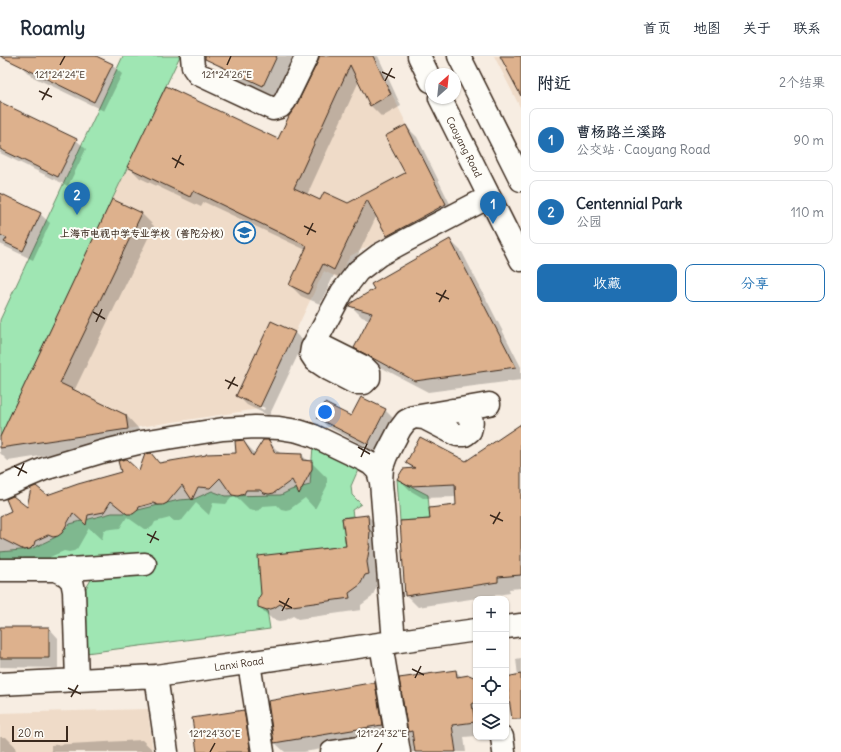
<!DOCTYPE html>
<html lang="zh">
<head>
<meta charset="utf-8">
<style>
	:root { --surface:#fff; --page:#f2f2f3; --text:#1f2937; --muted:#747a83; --line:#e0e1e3; --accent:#1f6fb2 }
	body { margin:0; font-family:Delius,"LXGW WenKai TC",sans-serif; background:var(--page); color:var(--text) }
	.controls { position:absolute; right:12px; bottom:12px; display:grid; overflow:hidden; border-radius:8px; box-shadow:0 1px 3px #0004 }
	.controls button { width:36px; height:36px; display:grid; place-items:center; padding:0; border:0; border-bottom:1px solid var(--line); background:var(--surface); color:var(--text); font:20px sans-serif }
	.compass { position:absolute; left:425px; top:12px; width:36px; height:36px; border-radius:50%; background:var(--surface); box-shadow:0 1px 3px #0004; rotate:27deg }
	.scale { position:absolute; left:12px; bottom:10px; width:56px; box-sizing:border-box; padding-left:4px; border:2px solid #3b2a1e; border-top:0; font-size:11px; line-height:14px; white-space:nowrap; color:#3b2a1e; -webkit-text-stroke:3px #fdfcf7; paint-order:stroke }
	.you { position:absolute; left:325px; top:356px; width:14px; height:14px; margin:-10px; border:3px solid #fff; border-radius:50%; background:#1a73e8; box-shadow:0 0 0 6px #1a73e833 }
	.badge { display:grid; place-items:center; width:26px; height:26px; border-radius:50%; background:var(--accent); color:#fff; font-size:13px; font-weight:700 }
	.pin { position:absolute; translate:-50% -33px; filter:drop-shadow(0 1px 2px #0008) }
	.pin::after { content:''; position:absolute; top:21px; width:14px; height:12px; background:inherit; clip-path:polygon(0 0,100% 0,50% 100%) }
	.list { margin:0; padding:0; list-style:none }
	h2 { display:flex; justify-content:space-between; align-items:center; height:52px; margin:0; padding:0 16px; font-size:17px }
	h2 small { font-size:13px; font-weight:400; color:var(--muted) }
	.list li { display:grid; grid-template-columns:26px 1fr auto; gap:12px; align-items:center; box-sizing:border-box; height:64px; margin:0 8px 8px; padding:0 8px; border:1px solid var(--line); border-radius:8px }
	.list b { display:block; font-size:15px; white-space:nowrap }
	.list p { margin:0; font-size:13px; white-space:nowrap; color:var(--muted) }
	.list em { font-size:13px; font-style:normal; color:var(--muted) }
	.actions { display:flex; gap:8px; padding:12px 16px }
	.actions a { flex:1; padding:9px 0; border:1px solid var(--accent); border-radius:8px; text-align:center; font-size:14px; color:var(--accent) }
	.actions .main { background:var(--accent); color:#fff }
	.icon { flex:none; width:22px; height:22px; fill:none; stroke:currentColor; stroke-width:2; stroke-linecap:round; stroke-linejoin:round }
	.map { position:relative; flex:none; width:521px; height:696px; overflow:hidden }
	header { display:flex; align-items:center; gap:24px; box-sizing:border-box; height:56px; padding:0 20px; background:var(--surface); border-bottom:1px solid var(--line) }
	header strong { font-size:19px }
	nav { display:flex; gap:22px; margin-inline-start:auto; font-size:14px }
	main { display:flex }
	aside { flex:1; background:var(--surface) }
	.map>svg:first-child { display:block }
</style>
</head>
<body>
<header>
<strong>Roamly</strong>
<nav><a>首页</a><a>地图</a><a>关于</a><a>联系</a></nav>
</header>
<main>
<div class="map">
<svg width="521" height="696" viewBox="0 0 521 696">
	<rect width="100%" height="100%" fill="#f7ede2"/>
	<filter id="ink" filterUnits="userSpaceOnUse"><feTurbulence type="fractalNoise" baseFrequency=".025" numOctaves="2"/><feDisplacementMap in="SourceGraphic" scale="8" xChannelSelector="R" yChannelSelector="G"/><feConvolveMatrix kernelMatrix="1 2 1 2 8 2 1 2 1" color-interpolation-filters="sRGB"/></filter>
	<g filter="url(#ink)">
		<!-- built -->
		<path fill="#efdbc8" d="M317,0H373L446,148L350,200L338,222L324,215L259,353L0,392V381L166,30L277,83Z
			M494,0H521V53Z
			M148,653L153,696H0V657Z"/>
		<!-- green -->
		<path fill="#9fe6b3" stroke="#6d8868" d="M123,0H180L0,381V264Z
			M313,390L363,414H358L351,430L352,439L361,448L352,454L353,460L342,462L346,490L267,554L270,573L86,597L85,534L92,522L0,508V496L31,493L56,481L70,468L112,457H126L179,444L194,443L212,435L225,440L281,439L291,434L310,429Z
			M397,423L428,439L430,463L400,465Z"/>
		<!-- shadow -->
		<path fill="#0003" fill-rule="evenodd" d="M26,0H94L112,9L122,18L104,55L31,20L21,10Z
			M221,0H299L290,20L285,17L274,40L228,19L217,8Z
			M320,0H378L401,50L382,61L371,50L359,25L307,139L320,146L348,149L406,118V70L417,81L456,160L399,191L388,180L377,159L346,224L334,219L320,248L301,240L290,229L306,194L204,146L201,151L140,122L129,111L278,85L297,51Z
			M0,55L76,84L86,93L68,130L0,97Z
			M0,138L40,158L50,167L33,204L0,188Z
			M142,158L154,170L74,335L126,359L138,372L140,385L8,405L0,397V384Z
			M450,184L462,196L521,311V324L428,336L367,304L355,292L370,264L362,261L350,249Z
			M295,277L304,286L269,360L247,349L237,339ZM247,344L265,352L264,354L247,346Z
			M361,342L385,354L395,364L378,397L328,371L318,362H351Z
			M521,370V532L509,533L510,537L418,551L406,539L432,464L457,450V441L423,442L411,435L399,423L413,413L407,407L466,406Z
			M243,385L256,398L268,385L281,398L302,399L308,405L311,406L327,422V430L315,453L305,442L290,453L286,454L281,453L277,449L262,450L260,454L254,455L249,454L234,439L226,448L213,447L209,459L196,447L183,463L179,465H174L170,462L155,466L153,470L149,473H144L127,461L120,472L104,474L102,484L89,472L77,493L74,495L69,496L64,495L50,501V505L41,510L22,501L16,517L0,507V461L28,453L47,440L139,416L160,408L237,398Z
			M368,460L380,472V530H377L372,541L361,549V554L298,563L293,560L286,564L279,565L272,563L259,551L347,491Z
			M0,572H49L58,582V612L0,611Z
			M521,602V661L518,620L516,603Z
			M455,615L462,621L476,623V680L464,681L466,696H412L400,622Z
			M374,628L387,640L393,681L304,696H285L275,687Z
			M243,655L253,664L258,696H198Z
			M0,681H6L15,690L16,696H0Z
			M142,684L155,696H51V689Z"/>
		<!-- building -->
		<path fill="#ddb18d" stroke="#3b2a1e" d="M0,0H96L113,8L94,46Z
			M205,0H277L263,30L205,3Z
			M319,0H373L391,38L370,50L350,9L294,132L320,144L324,136L348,147L405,117L385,80L406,69L446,148L387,180L367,144L334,214L323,208L308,238L289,229L307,190L193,135L190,141L127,111L166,30L278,83L289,60L296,50L318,5Z
			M500,0H521V40Z
			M0,46L77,83L58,121L0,93Z
			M0,137L41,157L23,195L4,186L7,182L0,179Z
			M112,143L142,157L60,327L126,359L128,373L0,392V381Z
			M450,183L516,311L415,325L354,292L372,257L349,250L351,247L374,233L371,228Z
			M271,265L295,276L260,351L236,340Z
			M361,341L386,353L368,388L317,362L325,347L351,360Z
			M521,368V519L498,521V526L405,540L400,465L430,463L429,452L456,449L455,428L410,430L397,423L403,413L415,412L406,407L420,381L466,405Z
			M243,384L253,400L263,384H269L275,397L302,398V404L312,405V413L299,438L292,424L274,437L269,438L264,437L260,434H246L244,438L238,440L232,439L220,422L210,432L198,431L192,444L182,429L167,447L163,449H158L153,447L139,451L138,454L133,458H127L111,445L104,456L88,459L86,469L73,457L62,477L58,480L53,481L48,479L35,485L34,489L30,493L24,494L0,482V460L11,455L6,443L13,440L27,451L31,432L36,430L47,439L78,428L121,416L118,405L126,403L139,415L145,398L151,397L159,407L206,399V398L236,397L235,385Z
			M368,459L369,474H370L369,489H370L367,506L369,518L365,519L360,529L349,537L350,542L285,551L280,548L274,552L267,554L258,551V543L261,538L258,500L346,490L342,462Z
			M0,571H49V602H0Z
			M456,614L457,621L469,619L476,622V646L472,648L475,666L452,669L456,696H415L412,675L408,676L399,622Z
			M521,618V663H512L506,621Z
			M370,627H375L382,669L274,687L268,645Z
			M244,654L250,691H249L250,696H197L192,662Z"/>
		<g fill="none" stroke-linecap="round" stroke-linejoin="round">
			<defs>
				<path id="minor" d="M192,0L193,11L198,18L273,53L280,51L285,45L307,0
					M319,278V285L322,290L364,311L369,316V322L364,327H355L330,314L315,304L311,298L312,292L342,236L358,215L379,199L403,186L489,141
					M415,361L424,362L457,379H465L470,375C476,358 466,356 452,354
					M0,432L44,413L101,396L142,386L223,373L255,371L279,372L298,375L314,380L362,403L371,408L378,415L381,426
					M0,514H56L66,519L72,525L74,535L77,624
					M56,514L145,508
					M506,571L521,569
					M394,586L381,426L382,411L386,400L400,373L406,365L414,361L489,348
					M381,588L399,696
					M249,607L263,696
					M156,620L167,696
					M0,628L156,620L476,574
					M502,681L504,696
					M332,696L397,686"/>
				<path id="major" d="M419,0L431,25
					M459,0L521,124
					M440,42L521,204"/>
			</defs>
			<!-- minor casing -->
			<use href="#minor" stroke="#3b2a1e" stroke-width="25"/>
			<!-- major casing -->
			<use href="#major" stroke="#3b2a1e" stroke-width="25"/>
			<!-- minor -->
			<use href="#minor" stroke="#fdfcf7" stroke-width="22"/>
			<!-- major -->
			<use href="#major" stroke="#fdfcf7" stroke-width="22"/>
		</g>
	</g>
	<!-- ticks -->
	<path fill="none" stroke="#3b2a1e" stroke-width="1.5" d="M60,9L65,0M227,9L231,0M382,16L395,22M385,25L392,12M39,35L52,41M42,44L49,32M172,102L184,109M175,112L181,99M304,170L316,176M307,179L313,167M436,237L449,243M439,246L446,234M93,256L105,263M96,266L102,253M225,324L238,330M228,333L235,321M358,391L370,398M361,401L367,388M14,410L27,417M18,420L24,407M490,459L503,465M493,468L500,456M147,478L159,484M150,487L156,475M279,545L292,552M282,555L289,542M412,613L424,619M415,622L421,610M68,632L81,638M71,641L78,629M210,696L215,687M377,696L382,687"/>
	<!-- icons -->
	<defs>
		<symbol id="school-ring" viewBox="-11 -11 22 22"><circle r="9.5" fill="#fdfcf7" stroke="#1f6fb2" stroke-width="1.5"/><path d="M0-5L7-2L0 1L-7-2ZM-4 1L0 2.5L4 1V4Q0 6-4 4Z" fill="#1f6fb2"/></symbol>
	</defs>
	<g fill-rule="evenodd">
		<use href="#school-ring" x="232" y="164" width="25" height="25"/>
	</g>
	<g text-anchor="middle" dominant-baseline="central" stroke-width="4" stroke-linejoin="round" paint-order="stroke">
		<!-- street labels -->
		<g font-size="10" fill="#3b2a1e" stroke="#fdfcf7">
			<text transform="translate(464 91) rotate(63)">Caoyang Road</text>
			<text transform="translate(239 608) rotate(-8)">Lanxi Road</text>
		</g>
		<!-- poi labels -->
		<g font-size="10" font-weight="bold" fill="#3b2a1e" stroke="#fdfcf7" text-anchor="end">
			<text x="230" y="177">上海市电视中学专业学校（普陀分校）</text>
		</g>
	</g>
	<g font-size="10" text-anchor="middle" fill="#3b2a1e" stroke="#fdfcf7" stroke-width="4" stroke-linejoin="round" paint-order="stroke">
		<text x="60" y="22">121°24'24"E</text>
		<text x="227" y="22">121°24'26"E</text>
		<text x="215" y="681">121°24'30"E</text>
		<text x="382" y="681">121°24'32"E</text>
	</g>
</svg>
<div class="controls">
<button>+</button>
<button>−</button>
<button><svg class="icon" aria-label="locate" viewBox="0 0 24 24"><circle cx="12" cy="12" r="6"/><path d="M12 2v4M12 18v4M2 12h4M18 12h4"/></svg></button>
<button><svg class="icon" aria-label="layers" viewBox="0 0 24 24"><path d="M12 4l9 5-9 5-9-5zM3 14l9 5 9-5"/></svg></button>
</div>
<svg class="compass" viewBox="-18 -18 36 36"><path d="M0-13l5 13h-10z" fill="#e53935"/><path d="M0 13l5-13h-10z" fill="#747a83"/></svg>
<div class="scale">20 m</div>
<div class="you"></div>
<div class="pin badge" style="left:493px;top:168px">1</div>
<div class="pin badge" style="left:77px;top:159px">2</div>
</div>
<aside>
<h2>附近<small>2个结果</small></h2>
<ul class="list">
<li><span class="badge">1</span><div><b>曹杨路兰溪路</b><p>公交站 · Caoyang Road</p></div><em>90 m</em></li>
<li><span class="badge">2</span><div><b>Centennial Park</b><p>公园</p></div><em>110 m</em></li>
</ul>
<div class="actions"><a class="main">收藏</a><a>分享</a></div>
</aside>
</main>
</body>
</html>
